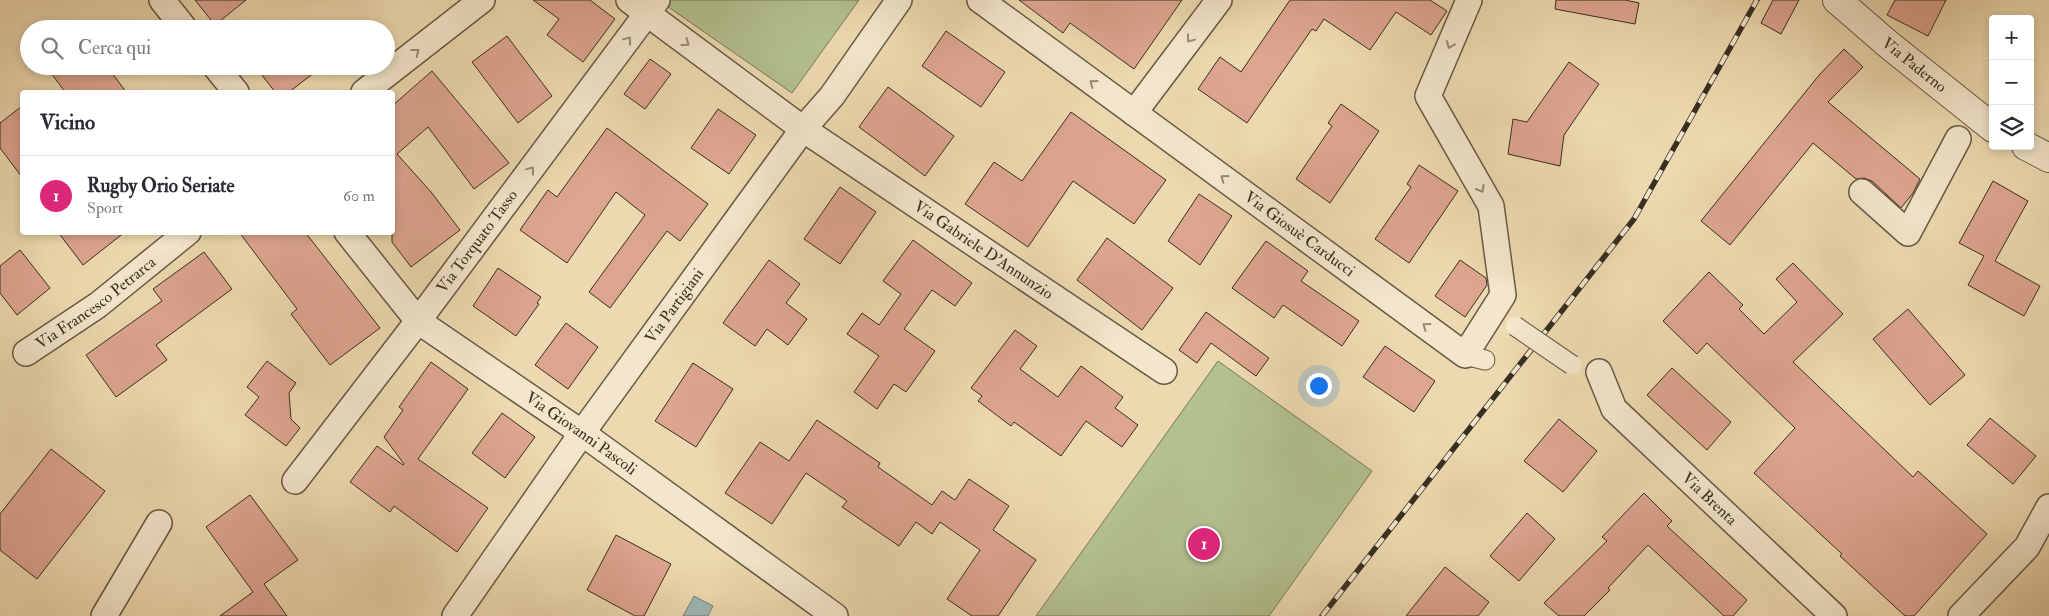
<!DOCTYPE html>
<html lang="it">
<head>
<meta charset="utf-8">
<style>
	:root { --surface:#fff; --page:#f2f2f3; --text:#2b2b33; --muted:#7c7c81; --line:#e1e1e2; --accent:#db2777 }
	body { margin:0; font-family:"IM FELL Double Pica",serif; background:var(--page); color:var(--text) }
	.controls { position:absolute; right:15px; top:15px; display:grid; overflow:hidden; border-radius:5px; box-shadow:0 2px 8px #0003 }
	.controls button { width:45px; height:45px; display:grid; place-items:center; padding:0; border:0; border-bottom:1px solid var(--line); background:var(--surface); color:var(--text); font:25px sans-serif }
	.you { position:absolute; left:1318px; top:385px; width:18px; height:18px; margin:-12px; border:4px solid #fff; border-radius:50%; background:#1a73e8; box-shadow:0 0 0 8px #1a73e833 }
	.badge { display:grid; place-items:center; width:32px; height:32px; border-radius:50%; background:var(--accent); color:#fff; font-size:16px; font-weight:700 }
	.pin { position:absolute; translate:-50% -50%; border:2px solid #fff; box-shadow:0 1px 5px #0006 }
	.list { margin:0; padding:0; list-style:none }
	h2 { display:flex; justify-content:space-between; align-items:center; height:65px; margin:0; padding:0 20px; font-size:21px }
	h2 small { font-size:16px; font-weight:400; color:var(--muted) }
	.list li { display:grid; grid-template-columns:32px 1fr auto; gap:15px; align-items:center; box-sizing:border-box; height:80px; padding:0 20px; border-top:1px solid var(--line) }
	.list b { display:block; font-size:19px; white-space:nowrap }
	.list p { margin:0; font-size:16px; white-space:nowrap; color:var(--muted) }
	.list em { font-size:16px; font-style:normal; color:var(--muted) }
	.icon { flex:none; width:28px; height:28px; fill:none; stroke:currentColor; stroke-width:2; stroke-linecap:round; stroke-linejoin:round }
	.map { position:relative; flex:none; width:2049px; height:616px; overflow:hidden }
	.search { position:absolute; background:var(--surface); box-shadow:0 2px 8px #0003; left:20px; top:20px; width:375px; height:55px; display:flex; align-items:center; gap:12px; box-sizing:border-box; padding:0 18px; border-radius:28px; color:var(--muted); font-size:19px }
	.panel { position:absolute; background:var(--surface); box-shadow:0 2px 8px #0003; left:20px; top:90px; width:375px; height:145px; border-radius:5px }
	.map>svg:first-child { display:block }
</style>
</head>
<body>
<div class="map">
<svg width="2049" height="616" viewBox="0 0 2049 616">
	<rect width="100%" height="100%" fill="#edd9af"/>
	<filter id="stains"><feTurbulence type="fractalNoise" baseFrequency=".004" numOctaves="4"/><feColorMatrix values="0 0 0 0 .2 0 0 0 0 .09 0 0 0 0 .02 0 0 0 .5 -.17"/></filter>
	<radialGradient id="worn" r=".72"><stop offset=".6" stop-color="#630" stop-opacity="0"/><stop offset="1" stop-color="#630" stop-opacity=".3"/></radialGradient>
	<!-- green -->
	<path fill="#b3c08f" stroke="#767758" d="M666,0H859L792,93L664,4Z
		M1218,361L1372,471L1269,616H1036Z"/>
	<!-- water -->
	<path fill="#9db7b6" stroke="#75807b" d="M694,596L713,606L708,616H683Z"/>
	<!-- building -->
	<path fill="#dda590" stroke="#382e22" d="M195,0H246L215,25Z
		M533,0H590L615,19L583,62L547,35L559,19Z
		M1019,0H1182L1134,69L1070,23L1063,33Z
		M1290,0H1430L1447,11L1431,35L1396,12L1370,50L1324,19L1316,31L1312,29L1247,123L1198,89L1220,57L1241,72Z
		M1556,0H1625L1639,3L1635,24L1555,9Z
		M1773,0H1799L1781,34L1761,23Z
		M1895,0H1946L1928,36L1887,15Z
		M946,31L1005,72L981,107L922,66Z
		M507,36L552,96L518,123L472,62Z
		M1844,49L1863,67L1828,102L1920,179L1913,193L1901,208L1872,181L1864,178L1856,179L1813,143L1730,245L1701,221L1820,74Z
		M650,59L671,74L645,109L624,94Z
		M1569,62L1599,84L1564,135L1560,166L1508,154L1513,119L1527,122Z
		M46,66H107L126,92H65Z
		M255,66H323L289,92H275Z
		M432,71L509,163L474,189L428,127L397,154L431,192L460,230L411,267L392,242V106Z
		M888,87L954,136L925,176L859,127Z
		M1341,104L1379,131L1330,203L1296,179L1332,126L1328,123Z
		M22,106V177L0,148V123Z
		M718,109L756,135L729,174L691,148Z
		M1071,112L1166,180L1134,224L1073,181L1028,247L965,204L994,162L1022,181Z
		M607,128L708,204L680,241L667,231L610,308L589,292L645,215L616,192L567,263L520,230L548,190L557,197Z
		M1419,165L1458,191L1409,263L1375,239L1411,187L1407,184Z
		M1993,181L2028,201L1995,261L2040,286L2024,316L1968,285L1984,256L1959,243Z
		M840,187L876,212L840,264L804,239Z
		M1199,194L1232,216L1200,265L1168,241Z
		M58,232H125L83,265Z
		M239,232H305L380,328L330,365L291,314L297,309Z
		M1107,238L1173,288L1142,330L1077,280Z
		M913,240L972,283L955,306L932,290L904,329L935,351L906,392L894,384L877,409L854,392L879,356L847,334L862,313L879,325L901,294L883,281Z
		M1266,241L1308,271L1301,281L1359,321L1342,346L1283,305L1274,318L1232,288Z
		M20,250L50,288L17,315L0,293V266Z
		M204,252L232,289L156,345L167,360L116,397L86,355L162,301L153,289Z
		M769,260L800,284L786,303L807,319L788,345L767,329L755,346L723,323Z
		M1460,260L1486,278L1487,285L1465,317L1435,296Z
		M1793,263L1843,314L1793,362L1913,477L1918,471L1987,534L1914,616H1905L1840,556L1842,554L1754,473L1795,428L1707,343L1697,354L1663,321L1709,272L1743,305L1739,309L1764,334L1797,302L1776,279Z
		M498,268L541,297L537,303L539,304L516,336L473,306Z
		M1908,309L1965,375L1930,405L1873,339Z
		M1206,312L1269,358L1256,376L1211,343L1197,363L1179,350Z
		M566,323L598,347L568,389L535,365Z
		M1015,330L1037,346L1020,369L1058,397L1081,366L1123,397L1115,408L1138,425L1122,447L1086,421L1061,456L1014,422L1011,426L978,401L982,396L971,388Z
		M1385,346L1435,381L1414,412L1363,377Z
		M267,361L296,383L289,393L291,419L300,428L286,446L245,415L259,397L247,387Z
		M431,362L468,389L418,459L488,508L457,552L394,506L390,512L350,482L377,446L403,465L404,464L384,437L403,410L399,407Z
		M693,363L733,389L696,447L655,421Z
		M1672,368L1731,422L1707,450L1647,395Z
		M502,413L535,437L505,478L472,453Z
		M1990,418L2036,456L2013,484L1967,445Z
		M1559,419L1597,451L1563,492L1524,461Z
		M817,420L880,463L878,467L932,505L942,491L955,500L969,479L1009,506L993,530L1036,560L998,616H972L947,599L980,550L940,522L932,534L916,522L899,546L842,507L847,501L806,473L772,524L725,493L760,442L789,461Z
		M51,449L105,491L37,579L0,550V514Z
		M1644,493L1672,521L1667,526L1747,600L1733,616H1724L1648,545L1608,588L1610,590L1584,616H1559L1544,603L1607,541L1602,537Z
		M250,495L298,560L264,584L287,616H220L253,592L206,527Z
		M1527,513L1555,539L1519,581L1490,556Z
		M616,535L671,564L644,616H635L587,590Z
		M1445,567L1489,602L1478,616H1406Z"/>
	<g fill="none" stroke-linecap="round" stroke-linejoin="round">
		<defs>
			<path id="pedestrian" d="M1465,355L1485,360"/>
			<g id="minor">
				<path d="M162,0L185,29"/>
				<path id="s1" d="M629,0L803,129L1164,371"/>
				<path id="s2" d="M980,0L1465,355L1503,295L1491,206L1428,96L1469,0"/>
				<path d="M215,66L236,92"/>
				<path d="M364,92L482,0"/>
				<path d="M1134,113L1219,0"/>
				<path d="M1862,192L1908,233L1958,139"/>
				<path id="s3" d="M347,232L418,321L582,433L835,616"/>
				<path id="s4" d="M26,353L98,305L188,232"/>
				<path id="s5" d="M1599,372L1614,409L1834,616"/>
				<path id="s6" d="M295,481L418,321L657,0"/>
				<path d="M104,616L159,523"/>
				<path id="s7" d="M455,616L582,433L803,129L832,96L899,0"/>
				<path d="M1961,616L2027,547L2049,507"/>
			</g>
			<g id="tertiary">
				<path id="s8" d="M1837,0L1889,45L1993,128"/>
				<path d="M2026,146L2049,158"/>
			</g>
		</defs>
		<!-- pedestrian casing -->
		<use href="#pedestrian" stroke="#655945" stroke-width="21"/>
		<!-- minor casing -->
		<use href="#minor" stroke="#655945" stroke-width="28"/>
		<!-- tertiary casing -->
		<use href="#tertiary" stroke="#655945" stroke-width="30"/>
		<!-- pedestrian -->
		<use href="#pedestrian" stroke="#f3e6cb" stroke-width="19"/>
		<!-- minor -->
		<use href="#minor" stroke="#f3e6cb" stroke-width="25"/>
		<!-- tertiary -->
		<use href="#tertiary" stroke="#f3e6cb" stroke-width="28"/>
		<defs>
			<path id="rail" d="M1322,616L1634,219L1757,0"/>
		</defs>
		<!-- rail casing -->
		<use href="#rail" stroke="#382e22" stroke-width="5.5"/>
		<!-- rail -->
		<use href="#rail" stroke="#f3e6cb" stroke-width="4" stroke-dasharray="11" stroke-linecap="butt"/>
		<defs>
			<path id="pedestrian-bridge" d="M1515,326L1572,365"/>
		</defs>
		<!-- pedestrian-bridge casing -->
		<use href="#pedestrian-bridge" stroke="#655945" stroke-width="21" stroke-linecap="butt"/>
		<!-- pedestrian-bridge -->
		<use href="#pedestrian-bridge" stroke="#f3e6cb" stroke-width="19"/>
	</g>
	<!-- one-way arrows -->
	<defs><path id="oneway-chevron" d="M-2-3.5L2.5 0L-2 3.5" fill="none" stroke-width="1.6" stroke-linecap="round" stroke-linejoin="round" transform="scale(1.25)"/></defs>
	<g stroke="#968a76">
		<use href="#oneway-chevron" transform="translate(1190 39) rotate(127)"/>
		<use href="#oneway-chevron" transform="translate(628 40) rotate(-53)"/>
		<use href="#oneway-chevron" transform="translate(686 43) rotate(36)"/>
		<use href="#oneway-chevron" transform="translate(1450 45) rotate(113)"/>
		<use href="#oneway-chevron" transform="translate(416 52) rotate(-38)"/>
		<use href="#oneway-chevron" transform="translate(1093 83) rotate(-144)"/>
		<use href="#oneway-chevron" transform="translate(531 170) rotate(-53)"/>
		<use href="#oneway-chevron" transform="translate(1224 178) rotate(-144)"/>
		<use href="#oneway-chevron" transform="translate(1481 189) rotate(60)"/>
		<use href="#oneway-chevron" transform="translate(1426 326) rotate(-144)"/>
	</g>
	<g text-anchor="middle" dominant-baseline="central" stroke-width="4.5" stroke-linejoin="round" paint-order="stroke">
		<!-- street labels -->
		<g font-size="16" fill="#382e22" stroke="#f3e6cb">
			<text stroke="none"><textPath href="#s8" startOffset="101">Via Paderno</textPath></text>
			<text stroke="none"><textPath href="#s2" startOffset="396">Via Giosuè Carducci</textPath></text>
			<text stroke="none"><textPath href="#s6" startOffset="301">Via Torquato Tasso</textPath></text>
			<text stroke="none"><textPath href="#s1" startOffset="434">Via Gabriele D'Annunzio</textPath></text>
			<text stroke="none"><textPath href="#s4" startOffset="86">Via Francesco Petrarca</textPath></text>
			<text stroke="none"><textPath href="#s7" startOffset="380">Via Partigiani</textPath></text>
			<text stroke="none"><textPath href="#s3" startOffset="312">Via Giovanni Pascoli</textPath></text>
			<text stroke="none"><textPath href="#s5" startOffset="171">Via Brenta</textPath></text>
		</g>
	</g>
	<rect width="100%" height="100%" filter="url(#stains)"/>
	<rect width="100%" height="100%" fill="url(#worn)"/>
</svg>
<div class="controls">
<button>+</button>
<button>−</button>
<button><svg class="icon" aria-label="layers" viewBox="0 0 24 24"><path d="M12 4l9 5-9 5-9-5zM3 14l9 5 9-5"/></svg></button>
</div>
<div class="you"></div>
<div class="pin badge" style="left:1204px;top:544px">1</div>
<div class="search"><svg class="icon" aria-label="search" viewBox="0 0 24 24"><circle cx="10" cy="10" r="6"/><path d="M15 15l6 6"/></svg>Cerca qui</div>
<section class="panel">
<h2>Vicino<small></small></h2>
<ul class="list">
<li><span class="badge">1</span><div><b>Rugby Orio Seriate</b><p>Sport</p></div><em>60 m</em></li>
</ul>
</section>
</div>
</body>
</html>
